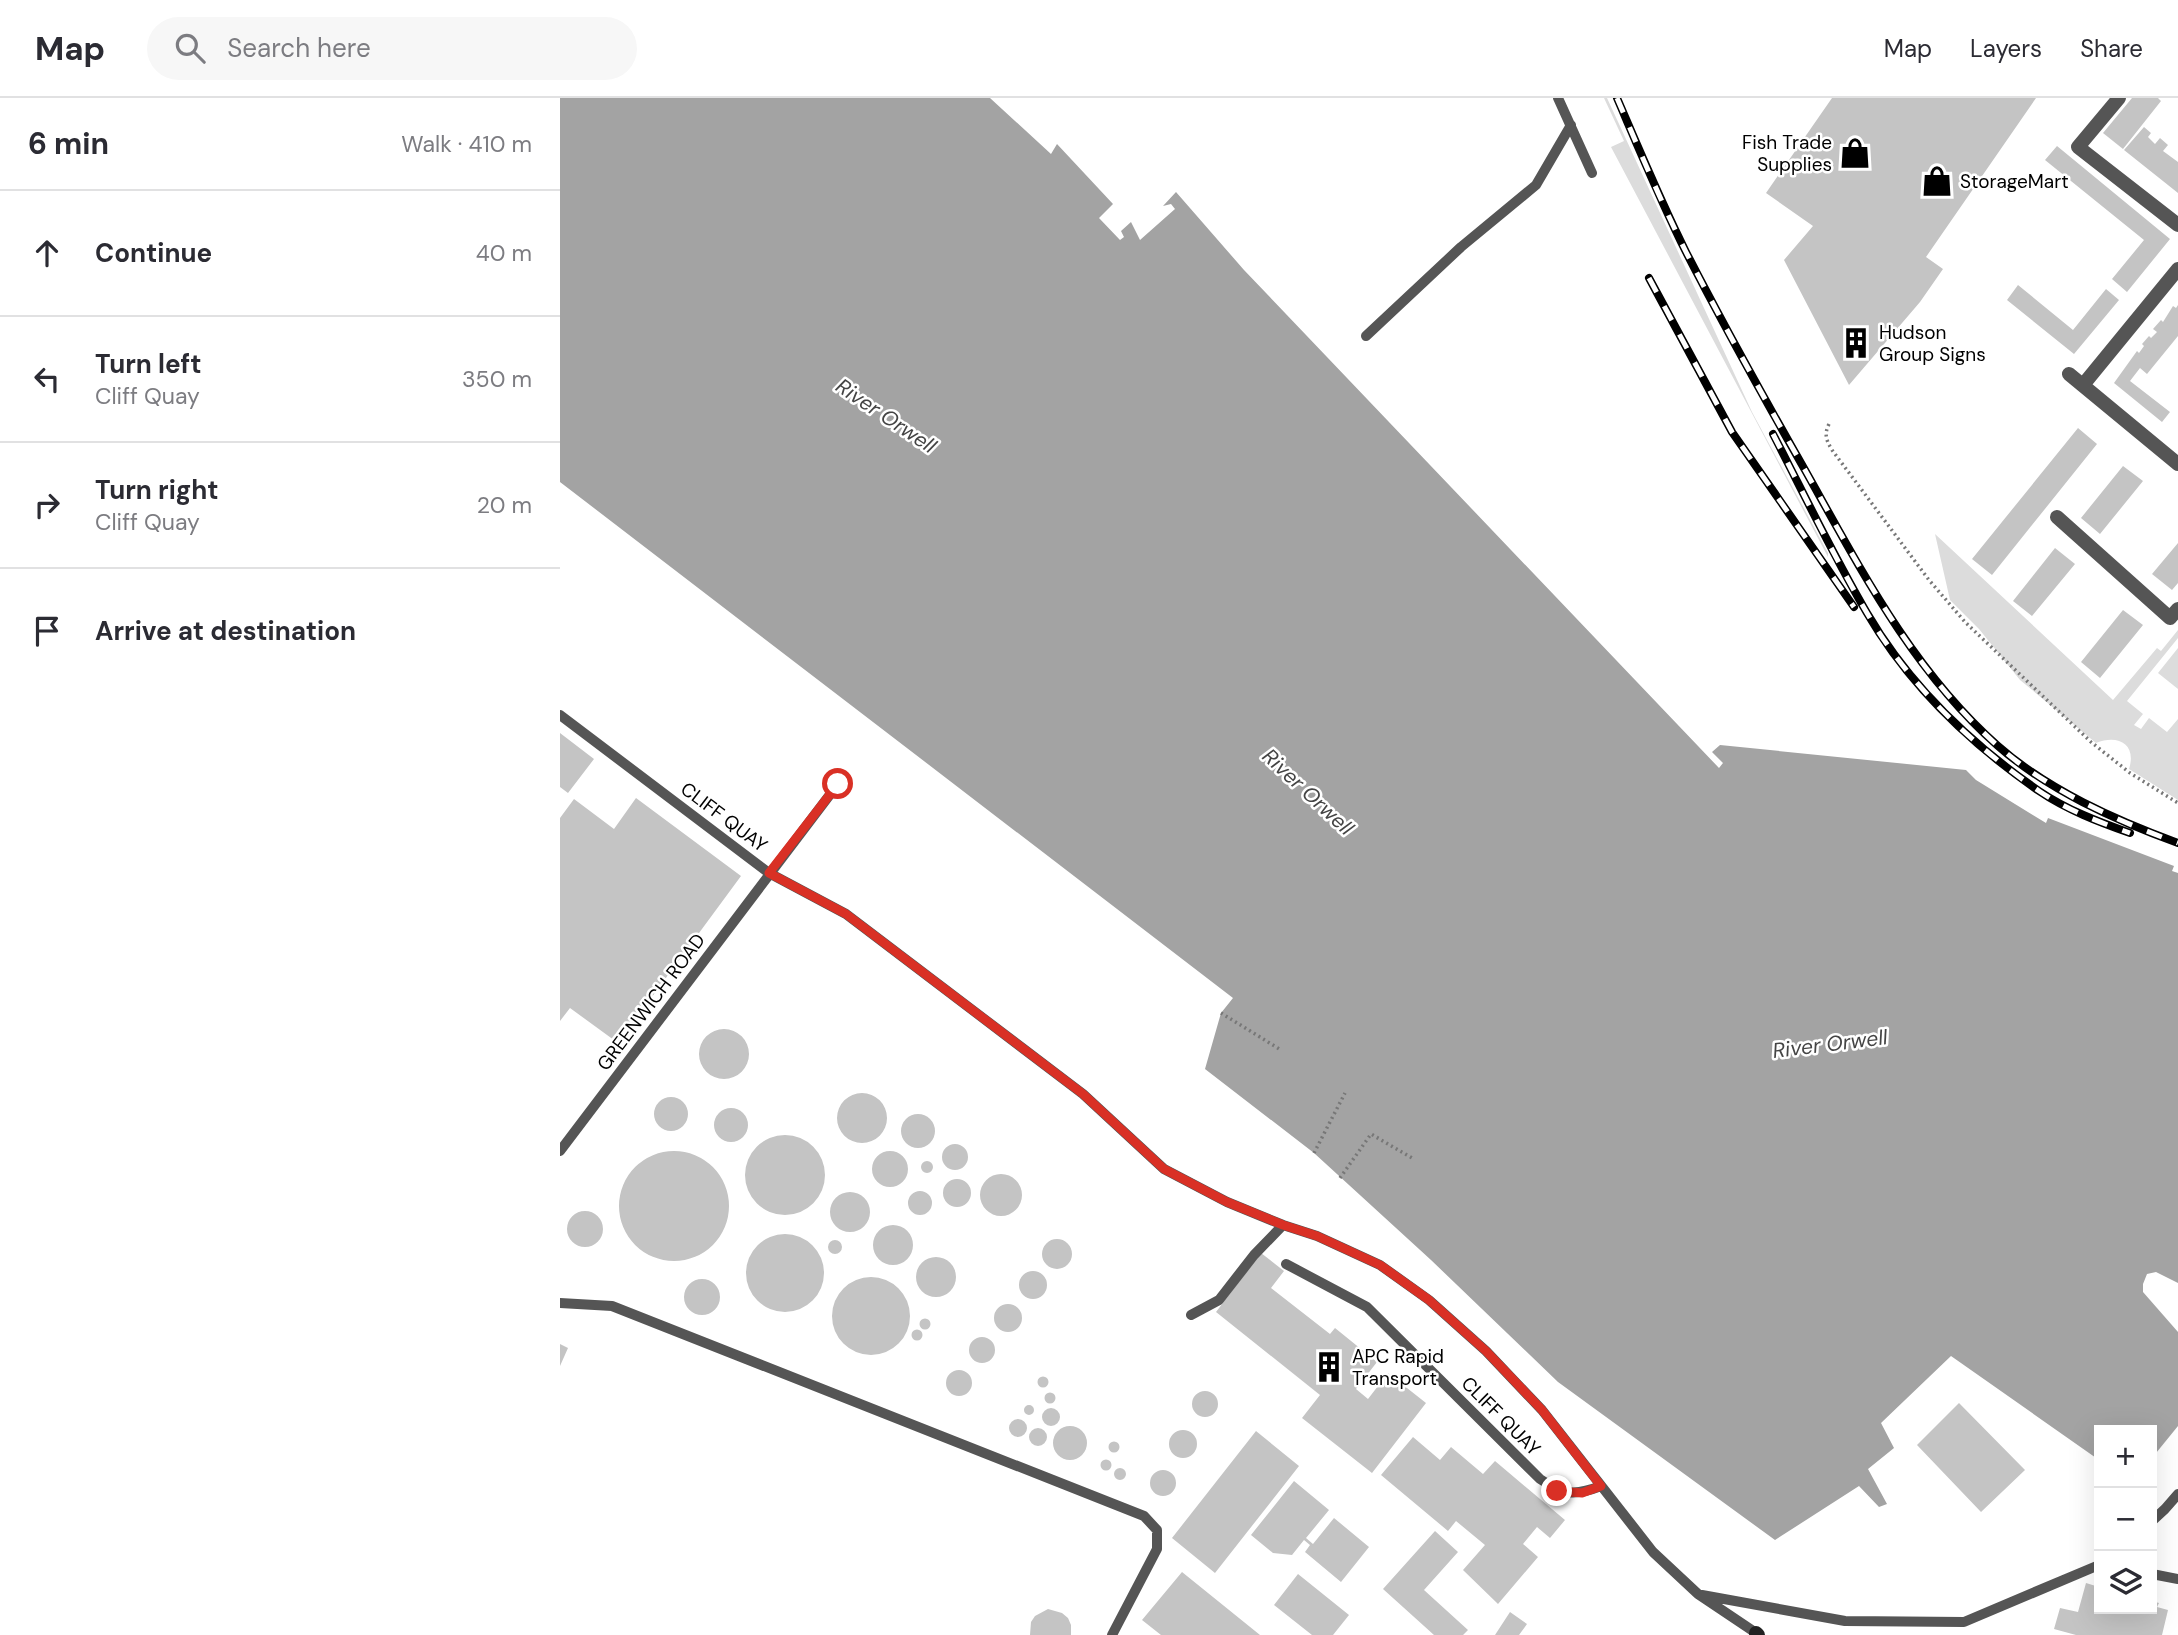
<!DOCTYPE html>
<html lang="en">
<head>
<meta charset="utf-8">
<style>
	:root { --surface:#fff; --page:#f7f7f7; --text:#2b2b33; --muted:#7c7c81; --line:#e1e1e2 }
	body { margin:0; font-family:"DM Sans",sans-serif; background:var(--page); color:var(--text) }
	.controls { position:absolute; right:21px; bottom:21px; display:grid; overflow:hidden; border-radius:0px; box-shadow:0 7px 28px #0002 }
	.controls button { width:63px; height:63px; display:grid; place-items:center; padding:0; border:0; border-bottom:2px solid var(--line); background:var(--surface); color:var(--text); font:35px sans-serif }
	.stop { position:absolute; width:21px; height:21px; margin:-16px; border:5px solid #d93025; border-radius:50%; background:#fff }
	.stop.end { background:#d93025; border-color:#fff; box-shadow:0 2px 7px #0008 }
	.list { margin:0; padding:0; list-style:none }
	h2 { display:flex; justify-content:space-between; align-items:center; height:91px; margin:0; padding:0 28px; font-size:30px }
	h2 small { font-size:23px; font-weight:400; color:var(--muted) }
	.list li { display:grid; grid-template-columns:46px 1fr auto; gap:21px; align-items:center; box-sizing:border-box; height:126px; padding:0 28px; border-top:2px solid var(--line) }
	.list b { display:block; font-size:26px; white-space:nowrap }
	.list p { margin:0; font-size:23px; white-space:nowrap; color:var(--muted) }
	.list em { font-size:23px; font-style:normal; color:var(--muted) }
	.icon { flex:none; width:38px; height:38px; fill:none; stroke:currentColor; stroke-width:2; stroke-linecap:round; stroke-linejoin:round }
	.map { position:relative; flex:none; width:1618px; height:1537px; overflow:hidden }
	header { display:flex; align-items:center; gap:42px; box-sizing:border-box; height:98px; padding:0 35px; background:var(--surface); border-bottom:2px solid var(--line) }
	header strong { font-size:33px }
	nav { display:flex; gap:38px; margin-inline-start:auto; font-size:24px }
	.search { width:490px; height:63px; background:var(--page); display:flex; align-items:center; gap:18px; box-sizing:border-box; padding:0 24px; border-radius:38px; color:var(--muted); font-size:26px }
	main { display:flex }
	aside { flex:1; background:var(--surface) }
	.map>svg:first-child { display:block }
</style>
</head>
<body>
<header>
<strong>Map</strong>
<div class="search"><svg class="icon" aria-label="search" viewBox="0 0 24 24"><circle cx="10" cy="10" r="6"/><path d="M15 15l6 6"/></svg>Search here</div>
<nav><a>Map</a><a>Layers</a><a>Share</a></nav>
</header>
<main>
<aside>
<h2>6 min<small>Walk · 410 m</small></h2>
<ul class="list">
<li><svg class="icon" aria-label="ahead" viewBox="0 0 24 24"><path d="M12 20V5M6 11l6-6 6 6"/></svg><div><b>Continue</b></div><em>40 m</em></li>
<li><svg class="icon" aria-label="left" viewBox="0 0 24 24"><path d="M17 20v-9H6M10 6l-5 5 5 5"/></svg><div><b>Turn left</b><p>Cliff Quay</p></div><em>350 m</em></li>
<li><svg class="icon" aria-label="right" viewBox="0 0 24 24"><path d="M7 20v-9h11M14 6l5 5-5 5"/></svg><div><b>Turn right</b><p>Cliff Quay</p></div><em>20 m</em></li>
<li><svg class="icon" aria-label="arrive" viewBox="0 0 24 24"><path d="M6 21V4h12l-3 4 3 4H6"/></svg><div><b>Arrive at destination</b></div></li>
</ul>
</aside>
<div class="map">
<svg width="1618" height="1537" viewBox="0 0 1618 1537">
	<rect width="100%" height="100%" fill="#fff"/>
	<!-- green -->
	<path fill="#dcdcdc" d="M1044,0H1047L1192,314L1268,455V459L1051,49L1064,43Z
		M1375,436L1553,602L1597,550L1601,553L1618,532V540L1567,603L1583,616L1574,627L1581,631L1589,620L1607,634L1618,621V702L1569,671C1577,646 1558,636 1536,645L1460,582L1419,531L1390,502Z
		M1618,550V591L1598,575Z"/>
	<!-- water -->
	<path fill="#a3a3a3" d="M0,0H430L491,56L497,46L553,106L539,120L560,142L564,139L561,133L571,124L580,142L615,111L611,106L603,108L616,94L684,172L1159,670L1163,665L1152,654L1160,647L1406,672L1416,682L1486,725L1488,720L1614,768L1612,773L1618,775V1185L1596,1174L1587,1176L1583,1186V1194L1618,1234V1328L1592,1360V1332H1539V1362L1391,1258L1321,1325L1334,1350L1308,1371L1327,1406L1319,1409L1299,1388L1215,1442L998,1284L871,1162L754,1055L645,971L661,915L673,900L0,384Z"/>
	<!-- building -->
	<path fill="#c4c4c4" d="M1272,0H1476L1366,159L1383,171L1360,204L1289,287L1224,162L1253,128L1206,95Z
		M1572,0H1598L1601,3L1563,51L1543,35Z
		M1584,29L1591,35L1588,39L1595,46L1600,40L1608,47L1603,53L1618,64V95L1564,52Z
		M1497,48L1610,141L1567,194L1552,181L1584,142L1485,62Z
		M1458,187L1513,232L1546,191L1559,202L1514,256L1447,202Z
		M1618,207V238L1587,276L1580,270L1570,283L1610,314L1602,324L1554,285L1577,253L1579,255L1584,248L1582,246L1589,238L1591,240L1597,234L1593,231L1601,222L1603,224L1613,208L1616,210Z
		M1518,330L1537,346L1432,477L1412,461Z
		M1563,368L1583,383L1540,436L1521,420Z
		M1618,445V485L1612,492L1592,476Z
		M1495,450L1515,466L1472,518L1453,503Z
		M1563,512L1583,527L1540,580L1521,564Z
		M0,635L34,661L8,695L0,689Z
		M76,700L181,778L58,945L10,910L0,923V720L14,701L54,731Z
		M139 956a25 25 0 1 1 50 0a25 25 0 1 1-50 0Z
		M277 1020a25 25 0 1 1 50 0a25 25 0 1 1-50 0Z
		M94 1016a17 17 0 1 1 34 0a17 17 0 1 1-34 0Z
		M154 1027a17 17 0 1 1 34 0a17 17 0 1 1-34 0Z
		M341 1033a17 17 0 1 1 34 0a17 17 0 1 1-34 0Z
		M185 1077a40 40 0 1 1 80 0a40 40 0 1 1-80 0Z
		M382 1059a13 13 0 1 1 26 0a13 13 0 1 1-26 0Z
		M312 1071a18 18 0 1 1 36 0a18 18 0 1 1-36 0Z
		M59 1108a55 55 0 1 1 110 0a55 55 0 1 1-110 0Z
		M361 1069a6 6 0 1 1 12 0a6 6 0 1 1-12 0Z
		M420 1097a21 21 0 1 1 42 0a21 21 0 1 1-42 0Z
		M383 1095a14 14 0 1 1 28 0a14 14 0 1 1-28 0Z
		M348 1105a12 12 0 1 1 24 0a12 12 0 1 1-24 0Z
		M270 1114a20 20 0 1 1 40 0a20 20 0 1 1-40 0Z
		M7 1131a18 18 0 1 1 36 0a18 18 0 1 1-36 0Z
		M313 1147a20 20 0 1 1 40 0a20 20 0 1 1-40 0Z
		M186 1175a39 39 0 1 1 78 0a39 39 0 1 1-78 0Z
		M482 1156a15 15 0 1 1 30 0a15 15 0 1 1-30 0Z
		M268 1149a7 7 0 1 1 14 0a7 7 0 1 1-14 0Z
		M701,1155L724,1173L711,1190L770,1236L775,1230L817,1264L796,1291L808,1301L828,1275L866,1305L812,1375L742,1320L760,1297L656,1214Z
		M356 1179a20 20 0 1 1 40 0a20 20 0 1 1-40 0Z
		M459 1187a14 14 0 1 1 28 0a14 14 0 1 1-28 0Z
		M272 1218a39 39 0 1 1 78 0a39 39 0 1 1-78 0Z
		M124 1199a18 18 0 1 1 36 0a18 18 0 1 1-36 0Z
		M434 1220a14 14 0 1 1 28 0a14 14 0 1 1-28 0Z
		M359.5 1226a5.5 5.5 0 1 1 11 0a5.5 5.5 0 1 1-11 0Z
		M351.5 1237a5.5 5.5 0 1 1 11 0a5.5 5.5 0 1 1-11 0Z
		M409 1252a13 13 0 1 1 26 0a13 13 0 1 1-26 0Z
		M0,1246L8,1250L0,1268Z
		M386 1285a13 13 0 1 1 26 0a13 13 0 1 1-26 0Z
		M477.5 1284a5.5 5.5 0 1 1 11 0a5.5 5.5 0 1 1-11 0Z
		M632 1306a13 13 0 1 1 26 0a13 13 0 1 1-26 0Z
		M484.5 1300a5.5 5.5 0 1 1 11 0a5.5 5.5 0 1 1-11 0Z
		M1399,1305L1465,1372L1421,1414L1357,1347Z
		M464 1312a5 5 0 1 1 10 0a5 5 0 1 1-10 0Z
		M482 1319a9 9 0 1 1 18 0a9 9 0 1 1-18 0Z
		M449 1330a9 9 0 1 1 18 0a9 9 0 1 1-18 0Z
		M493 1345a17 17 0 1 1 34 0a17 17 0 1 1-34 0Z
		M469 1339a9 9 0 1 1 18 0a9 9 0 1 1-18 0Z
		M609 1346a14 14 0 1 1 28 0a14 14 0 1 1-28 0Z
		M696,1333L739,1368L655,1475L612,1440Z
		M853,1339L880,1362L891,1349L923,1376L935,1363L1005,1422L990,1440L977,1429L963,1446L978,1459L938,1506L903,1472L925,1447L896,1423L888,1433L821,1377Z
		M548.5 1349a5.5 5.5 0 1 1 11 0a5.5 5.5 0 1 1-11 0Z
		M540.5 1367a5.5 5.5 0 1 1 11 0a5.5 5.5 0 1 1-11 0Z
		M554 1376a6 6 0 1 1 12 0a6 6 0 1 1-12 0Z
		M590 1385a13 13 0 1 1 26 0a13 13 0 1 1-26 0Z
		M734,1383L769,1412L746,1440L753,1446L774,1420L809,1449L781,1484L745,1454L750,1447L744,1442L732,1457L713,1455L691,1437Z
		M875,1433L898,1454L864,1492L908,1532L903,1537H874L823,1491Z
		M622,1474L700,1537H601L582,1522Z
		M738,1476L789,1517L773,1537H752L714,1507Z
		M1526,1485L1539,1489V1511H1592V1503L1599,1505L1597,1509L1608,1512L1602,1537H1516L1494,1531L1500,1510L1518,1514Z
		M488,1511L502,1515L508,1520L511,1527V1537H470L471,1524L475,1518Z
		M950,1514L967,1526L959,1537H935Z"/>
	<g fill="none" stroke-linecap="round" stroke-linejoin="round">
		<!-- path -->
		<path stroke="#777" stroke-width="3.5" stroke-dasharray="2 3.5" stroke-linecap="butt" d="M1269,326C1264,336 1266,342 1272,352L1369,482L1405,524L1531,644L1570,675L1618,705
			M661,915L721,952
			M754,1055L785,995
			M780,1080L811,1036L852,1060"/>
		<!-- service -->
		<path stroke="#555" stroke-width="10" d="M998,0L1032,75
			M806,238L901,149L976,87L1011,27
			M0,617L209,775L286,816L523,996L604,1071L667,1104L723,1127L757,1138L820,1167L869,1202L926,1253L982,1312L1093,1454L1138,1496L1196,1535
			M0,1053L278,686
			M726,1166L807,1209L980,1381C1003,1397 1015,1398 1041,1388
			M0,1205L52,1208L584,1418L597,1432V1451L552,1537
			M631,1217L659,1202L694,1157L723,1127
			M1592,1423L1605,1411L1618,1396
			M1592,1476L1618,1481
			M1142,1497L1285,1523L1404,1524L1539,1467"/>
		<!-- minor -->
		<path stroke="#555" stroke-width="14" d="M1559,0L1518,49L1618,127
			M1509,276L1618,366
			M1523,287L1618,171
			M1497,419L1610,520L1618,511"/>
		<!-- secondary -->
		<path stroke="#222" stroke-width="14" d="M1196,1535L1198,1537"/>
		<defs>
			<path id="rail" d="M1057,0C1079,51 1101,104 1126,154C1164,228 1204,300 1245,372C1300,470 1352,572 1438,648C1488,692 1555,722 1618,745
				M1089,180L1172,334L1294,509
				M1213,336C1244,396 1273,457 1307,515C1349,587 1411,646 1479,693C1507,712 1539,724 1570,735"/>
		</defs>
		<!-- rail casing -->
		<use href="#rail" stroke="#000" stroke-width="8"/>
		<!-- rail -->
		<use href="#rail" stroke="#fff" stroke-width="5" stroke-dasharray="16" stroke-linecap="butt"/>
	</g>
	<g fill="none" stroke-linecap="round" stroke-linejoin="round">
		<!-- route -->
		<path stroke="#d93025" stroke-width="9" d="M278,686L209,775L286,816L523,996L604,1071L667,1104L723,1127L757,1138L820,1167L869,1202L926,1253L982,1312L1041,1388L1022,1395L997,1393"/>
	</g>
	<!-- icons -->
	<defs>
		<symbol id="shop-bare" viewBox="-9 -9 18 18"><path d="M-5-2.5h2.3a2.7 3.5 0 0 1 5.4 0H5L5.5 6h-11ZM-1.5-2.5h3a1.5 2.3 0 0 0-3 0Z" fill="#000" stroke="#fff" stroke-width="2.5" paint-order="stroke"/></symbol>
		<symbol id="building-bare" viewBox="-9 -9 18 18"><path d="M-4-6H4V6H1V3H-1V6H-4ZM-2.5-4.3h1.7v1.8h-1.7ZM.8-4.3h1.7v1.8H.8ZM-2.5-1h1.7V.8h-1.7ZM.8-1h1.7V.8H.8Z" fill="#000" stroke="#fff" stroke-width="2.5" paint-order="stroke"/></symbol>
	</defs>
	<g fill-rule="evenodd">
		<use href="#shop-bare" x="1273" y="33" width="44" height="44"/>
		<use href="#shop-bare" x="1355" y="61" width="44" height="44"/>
		<use href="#building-bare" x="1274" y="223" width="44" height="44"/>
		<use href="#building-bare" x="747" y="1247" width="44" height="44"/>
	</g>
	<g text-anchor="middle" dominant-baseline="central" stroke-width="5" stroke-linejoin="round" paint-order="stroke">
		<!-- poi labels -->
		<g font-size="19" fill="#000" stroke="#fff" text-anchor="start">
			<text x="1272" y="44" text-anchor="end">Fish Trade<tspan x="1272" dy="22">Supplies</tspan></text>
			<text x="1400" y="83">StorageMart</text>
			<text x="1319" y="234">Hudson<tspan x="1319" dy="22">Group Signs</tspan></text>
			<text x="792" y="1258">APC Rapid<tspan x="792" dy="22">Transport</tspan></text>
		</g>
		<!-- street labels -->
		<g font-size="19" fill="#000" stroke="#fff">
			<text transform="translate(164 719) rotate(37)">CLIFF QUAY</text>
			<text transform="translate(91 904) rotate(-53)">GREENWICH ROAD</text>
			<text transform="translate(941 1318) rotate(45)">CLIFF QUAY</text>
		</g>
		<!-- water labels -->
		<g font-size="21" font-style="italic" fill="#444" stroke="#fff">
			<text transform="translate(326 318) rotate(34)">River Orwell</text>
			<text transform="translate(748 694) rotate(43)">River Orwell</text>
			<text transform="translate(1270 946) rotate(-7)">River Orwell</text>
		</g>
	</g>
</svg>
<div class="controls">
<button>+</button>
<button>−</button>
<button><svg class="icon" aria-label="layers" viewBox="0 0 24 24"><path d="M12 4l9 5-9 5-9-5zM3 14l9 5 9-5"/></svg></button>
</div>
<div class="stop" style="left:278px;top:686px"></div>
<div class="stop end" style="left:997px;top:1393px"></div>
</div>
</main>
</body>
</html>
